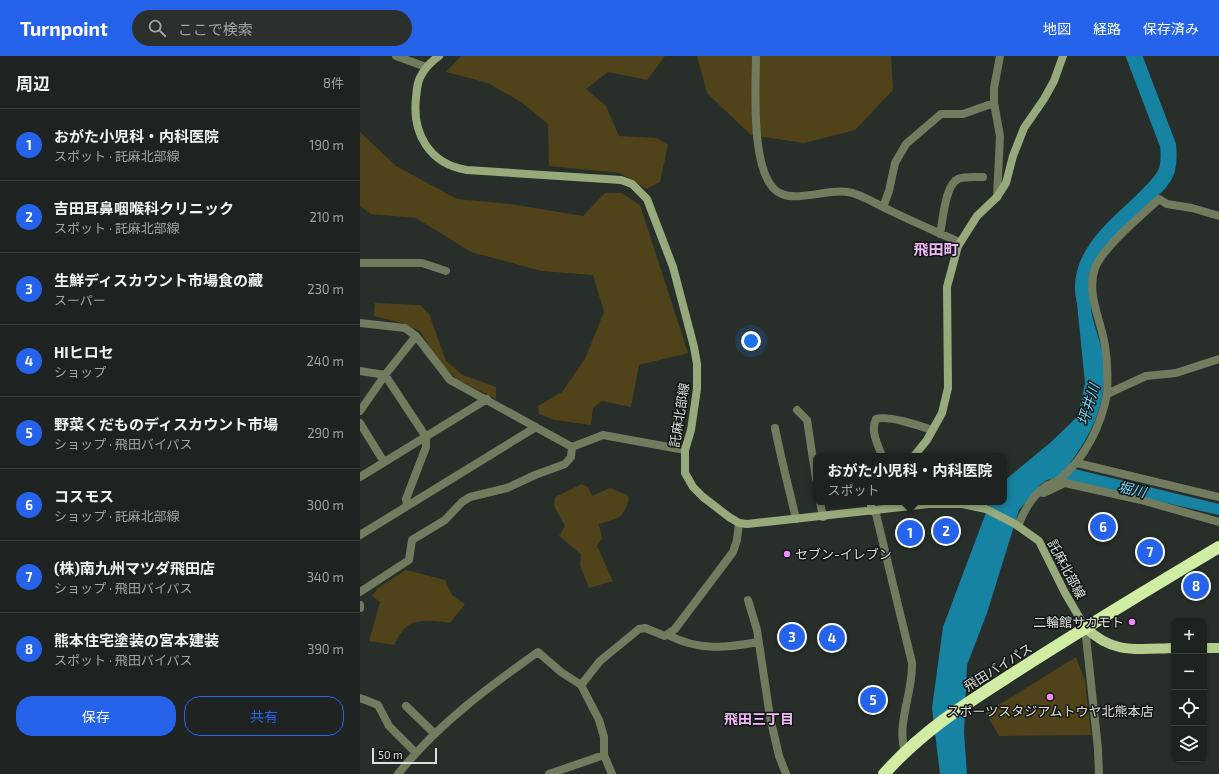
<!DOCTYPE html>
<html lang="ja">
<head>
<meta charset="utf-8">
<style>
	:root { --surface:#1e2220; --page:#2b2f2d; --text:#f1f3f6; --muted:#a1a4a5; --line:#3c3f3e; --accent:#2563eb }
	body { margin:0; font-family:"Exo 2","Noto Sans JP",sans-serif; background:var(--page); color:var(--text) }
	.controls { position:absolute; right:12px; bottom:12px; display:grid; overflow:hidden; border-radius:8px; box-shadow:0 1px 3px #0004 }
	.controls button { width:36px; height:36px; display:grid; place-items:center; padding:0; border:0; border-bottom:1px solid var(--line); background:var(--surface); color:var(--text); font:20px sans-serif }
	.scale { position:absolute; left:12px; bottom:10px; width:65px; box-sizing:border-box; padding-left:4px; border:2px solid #dce0de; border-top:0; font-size:11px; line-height:14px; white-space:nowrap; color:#dce0de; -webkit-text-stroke:3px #121513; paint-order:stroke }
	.you { position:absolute; left:391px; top:285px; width:14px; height:14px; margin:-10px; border:3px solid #fff; border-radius:50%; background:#1a73e8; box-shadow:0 0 0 6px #1a73e833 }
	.badge { display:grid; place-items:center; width:26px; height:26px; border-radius:50%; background:var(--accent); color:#fff; font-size:13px; font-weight:700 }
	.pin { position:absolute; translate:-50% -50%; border:2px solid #fff; box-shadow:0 1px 4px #0006 }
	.popup { position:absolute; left:453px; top:397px; width:194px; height:52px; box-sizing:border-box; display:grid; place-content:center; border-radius:8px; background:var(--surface); filter:drop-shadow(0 1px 3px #0005); font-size:13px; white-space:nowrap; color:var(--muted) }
	.popup b { font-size:15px; color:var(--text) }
	.popup::after { content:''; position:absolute; left:50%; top:100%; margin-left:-8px; border:8px solid transparent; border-top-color:var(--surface) }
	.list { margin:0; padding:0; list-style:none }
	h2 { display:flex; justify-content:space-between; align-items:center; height:52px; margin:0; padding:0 16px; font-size:17px }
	h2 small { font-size:13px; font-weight:400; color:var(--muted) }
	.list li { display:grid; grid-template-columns:26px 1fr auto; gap:12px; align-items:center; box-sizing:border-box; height:72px; padding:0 16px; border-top:1px solid var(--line) }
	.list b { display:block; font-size:15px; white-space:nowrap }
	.list p { margin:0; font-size:13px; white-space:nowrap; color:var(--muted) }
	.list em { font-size:13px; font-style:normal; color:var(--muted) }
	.actions { display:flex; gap:8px; padding:12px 16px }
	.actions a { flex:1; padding:9px 0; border:1px solid var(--accent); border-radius:16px; text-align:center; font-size:14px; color:var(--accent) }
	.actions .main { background:var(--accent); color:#fff }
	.icon { flex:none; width:22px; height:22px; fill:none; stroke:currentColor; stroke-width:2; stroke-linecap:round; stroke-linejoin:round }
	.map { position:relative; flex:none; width:859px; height:718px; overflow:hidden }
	header { display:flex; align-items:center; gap:24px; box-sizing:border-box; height:56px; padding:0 20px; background:var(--accent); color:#fff }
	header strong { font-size:19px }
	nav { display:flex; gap:22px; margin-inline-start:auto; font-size:14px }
	.search { width:280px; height:36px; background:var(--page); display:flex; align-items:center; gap:10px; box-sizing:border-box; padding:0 14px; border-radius:22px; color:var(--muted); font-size:15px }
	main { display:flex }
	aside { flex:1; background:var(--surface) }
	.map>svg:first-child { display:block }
</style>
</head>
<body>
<header>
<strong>Turnpoint</strong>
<div class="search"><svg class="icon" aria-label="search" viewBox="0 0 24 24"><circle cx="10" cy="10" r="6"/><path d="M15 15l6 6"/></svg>ここで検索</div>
<nav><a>地図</a><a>経路</a><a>保存済み</a></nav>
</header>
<main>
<aside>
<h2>周辺<small>8件</small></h2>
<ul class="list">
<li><span class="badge">1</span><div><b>おがた小児科・内科医院</b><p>スポット · 託麻北部線</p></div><em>190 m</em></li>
<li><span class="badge">2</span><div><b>吉田耳鼻咽喉科クリニック</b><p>スポット · 託麻北部線</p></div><em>210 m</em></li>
<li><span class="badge">3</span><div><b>生鮮ディスカウント市場食の藏</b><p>スーパー</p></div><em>230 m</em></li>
<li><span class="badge">4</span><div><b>HIヒロセ</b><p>ショップ</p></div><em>240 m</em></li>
<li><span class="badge">5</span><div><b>野菜くだものディスカウント市場</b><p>ショップ · 飛田バイパス</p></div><em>290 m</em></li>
<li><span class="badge">6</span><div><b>コスモス</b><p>ショップ · 託麻北部線</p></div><em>300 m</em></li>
<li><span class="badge">7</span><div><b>(株)南九州マツダ飛田店</b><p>ショップ · 飛田バイパス</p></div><em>340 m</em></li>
<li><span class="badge">8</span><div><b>熊本住宅塗装の宮本建装</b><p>スポット · 飛田バイパス</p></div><em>390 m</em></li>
</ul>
<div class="actions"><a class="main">保存</a><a>共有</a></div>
</aside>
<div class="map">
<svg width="859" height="718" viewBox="0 0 859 718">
	<rect width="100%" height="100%" fill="#282e2a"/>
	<!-- green -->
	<path fill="#504319" d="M101,0H305L287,24L248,16L226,33L246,50L259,80L297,82L308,89L300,126L286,133L260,117L189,110L188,68L161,46L128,27L86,16Z
		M337,0H531L533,34L495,74L444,87L391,79L347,37Z
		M0,76L36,110L97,143L151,148L223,160L245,137H262L280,149L328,297L279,309L271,351L242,345L233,352L231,369L195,364L179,358L178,350L202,336L225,303L244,256L233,219L182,215L111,196L56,162L11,158L0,150Z
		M15,247L60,249L69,258L86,305L103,319L136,331V343L98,324L79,306L60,275L42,267L14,260Z
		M222,428L228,431L232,440L250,432L267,439L269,443C262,465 259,461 239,468L242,482L237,490L253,525L229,532L220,509L221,498L199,480L205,470L194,450L195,441Z
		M46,514L85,524L92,539L105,548L90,567C76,565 55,561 44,573C40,577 37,584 34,589L9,585L20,546L12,540L18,532Z
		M716,601L725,625L731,679L639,680L626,657Z"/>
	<!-- water -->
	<path fill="#1683a2" d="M728,224C730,238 730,254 734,267C738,281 743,294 744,308C746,348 733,376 710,407L715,413L859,448V459L696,422L687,424L681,428L659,454L627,557L607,609L604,677L607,718H580L572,652L583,571L630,446H644V425L691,386L718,360L725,327L715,228Z"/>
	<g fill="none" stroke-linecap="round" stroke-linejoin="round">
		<!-- river -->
		<path stroke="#1683a2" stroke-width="16" d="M725,247C713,202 755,171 784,143C792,134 803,126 807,114C809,106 809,98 808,89L774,0"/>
		<!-- street -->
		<path stroke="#717c5f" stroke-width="8" d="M36,0L66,11
			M396,0C396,29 389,126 422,138C438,145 469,133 488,136C501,138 516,148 527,153C551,165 575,175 599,186
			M637,141L640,80L634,47V32L640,0
			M523,151L529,135L535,107L546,88L581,58H603L634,47
			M580,178C583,164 585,129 598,123C605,120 615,121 623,121
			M0,207H62L86,215
			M0,267L45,272L56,280L90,324L212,391
			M0,315L25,319L66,381V391L46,443L47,450
			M747,338C748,318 748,300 743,280C738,258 727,235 735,212C743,191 782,159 799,143L807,148L832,152L859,160
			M437,354L447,364L456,423
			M0,355L25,319L56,280
			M0,367L24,406
			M415,372C421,403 429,432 436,463
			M212,391L243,379L325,394
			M522,400C518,389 510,375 516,363C528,359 561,370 572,374
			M717,407L859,441
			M0,421L127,343
			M679,436L684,437L705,427L781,444L859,466
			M460,446L463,461
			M515,454L552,607C553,637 536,668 545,696
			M658,470C664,454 672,440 686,430C690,427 696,427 700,423C725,402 741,370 747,338L786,320L816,317L859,303
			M0,479L176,371
			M0,536L49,504L52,484L85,464L102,446L110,441L147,432L175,419L205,408L211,401L212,391
			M388,544L397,574L410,661L419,700L426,718
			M0,549V552
			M725,571L738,693L739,718
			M308,579C339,595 366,592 398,586
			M221,629L240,605L279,573L285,572L305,580L315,573L373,496L377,484L379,467
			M0,642L18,649L29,670L55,696
			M46,650L75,678
			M38,718C77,669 127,632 178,596L201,616L221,629L239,664L244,681V699L252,718
			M189,718L244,699"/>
		<!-- secondary -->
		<path stroke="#98aa7b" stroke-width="8" d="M79,0C72,5 66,11 62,18C57,25 57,33 56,42C52,77 69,108 107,114L261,124L272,128L287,143L313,211L334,291L337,308V333L331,374L325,394V417L333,431L343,441L369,461L379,467L387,468L569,448H602L626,453L655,468L679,485L705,537L725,571
			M554,400L567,384L582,357L588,332L587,231L598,190L617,160L637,141L646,127L653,100L664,72L684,43L694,25L703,0
			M511,446V455"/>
		<!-- primary -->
		<path stroke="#b6cd90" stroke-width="10" d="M725,571C753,599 778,593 814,592
			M844,592H859"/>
		<!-- highway -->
		<path stroke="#d1eda3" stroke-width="12" d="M524,718C568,669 614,643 668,608C731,568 795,529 859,491"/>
	</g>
	<!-- markers -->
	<g fill="#ec8cfb" stroke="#121513" stroke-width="1.5">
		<circle cx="427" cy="498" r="4"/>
		<circle cx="772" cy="566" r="4"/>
		<circle cx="690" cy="641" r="4"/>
	</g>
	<g text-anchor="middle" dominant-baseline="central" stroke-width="3" stroke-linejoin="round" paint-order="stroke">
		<!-- street labels -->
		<g font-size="13" fill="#dce0de" stroke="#121513">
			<text transform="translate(319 359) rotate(-81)">託麻北部線</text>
			<text transform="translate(707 513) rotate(62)">託麻北部線</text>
			<text transform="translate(638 611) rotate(-32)">飛田バイパス</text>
		</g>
		<!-- poi labels -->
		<g font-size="13" fill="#dce0de" stroke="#121513" text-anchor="start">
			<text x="435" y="498">セブン-イレブン</text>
			<text x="764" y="566" text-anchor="end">二輪館サカモト</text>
			<text x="690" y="655" text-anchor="middle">スポーツスタジアムトウヤ北熊本店</text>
		</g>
		<!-- water labels -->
		<g font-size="14" font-style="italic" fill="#78dafd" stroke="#121513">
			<text transform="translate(728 348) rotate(-73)">坪井川</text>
			<text transform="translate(772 433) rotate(14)">堀川</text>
		</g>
		<!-- neighbourhood labels -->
		<g font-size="14" font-weight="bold" fill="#eeb9f6" stroke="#121513">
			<text x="399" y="662">飛田三丁目</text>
		</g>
		<!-- quarter labels -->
		<g font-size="15" font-weight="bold" fill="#eeb9f6" stroke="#121513">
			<text x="576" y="193">飛田町</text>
		</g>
	</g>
</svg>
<div class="controls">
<button>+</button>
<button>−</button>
<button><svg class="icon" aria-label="locate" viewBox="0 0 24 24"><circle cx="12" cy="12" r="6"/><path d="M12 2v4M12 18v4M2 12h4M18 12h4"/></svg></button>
<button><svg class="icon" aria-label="layers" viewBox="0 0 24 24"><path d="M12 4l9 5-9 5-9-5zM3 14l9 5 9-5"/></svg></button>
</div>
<div class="scale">50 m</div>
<div class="you"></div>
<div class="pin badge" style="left:550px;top:477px">1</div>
<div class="popup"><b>おがた小児科・内科医院</b>スポット</div>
<div class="pin badge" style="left:586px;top:475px">2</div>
<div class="pin badge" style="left:432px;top:581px">3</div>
<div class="pin badge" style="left:472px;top:582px">4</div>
<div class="pin badge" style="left:513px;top:644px">5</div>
<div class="pin badge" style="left:743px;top:471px">6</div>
<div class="pin badge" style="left:790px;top:496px">7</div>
<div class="pin badge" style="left:836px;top:530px">8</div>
</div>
</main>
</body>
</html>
